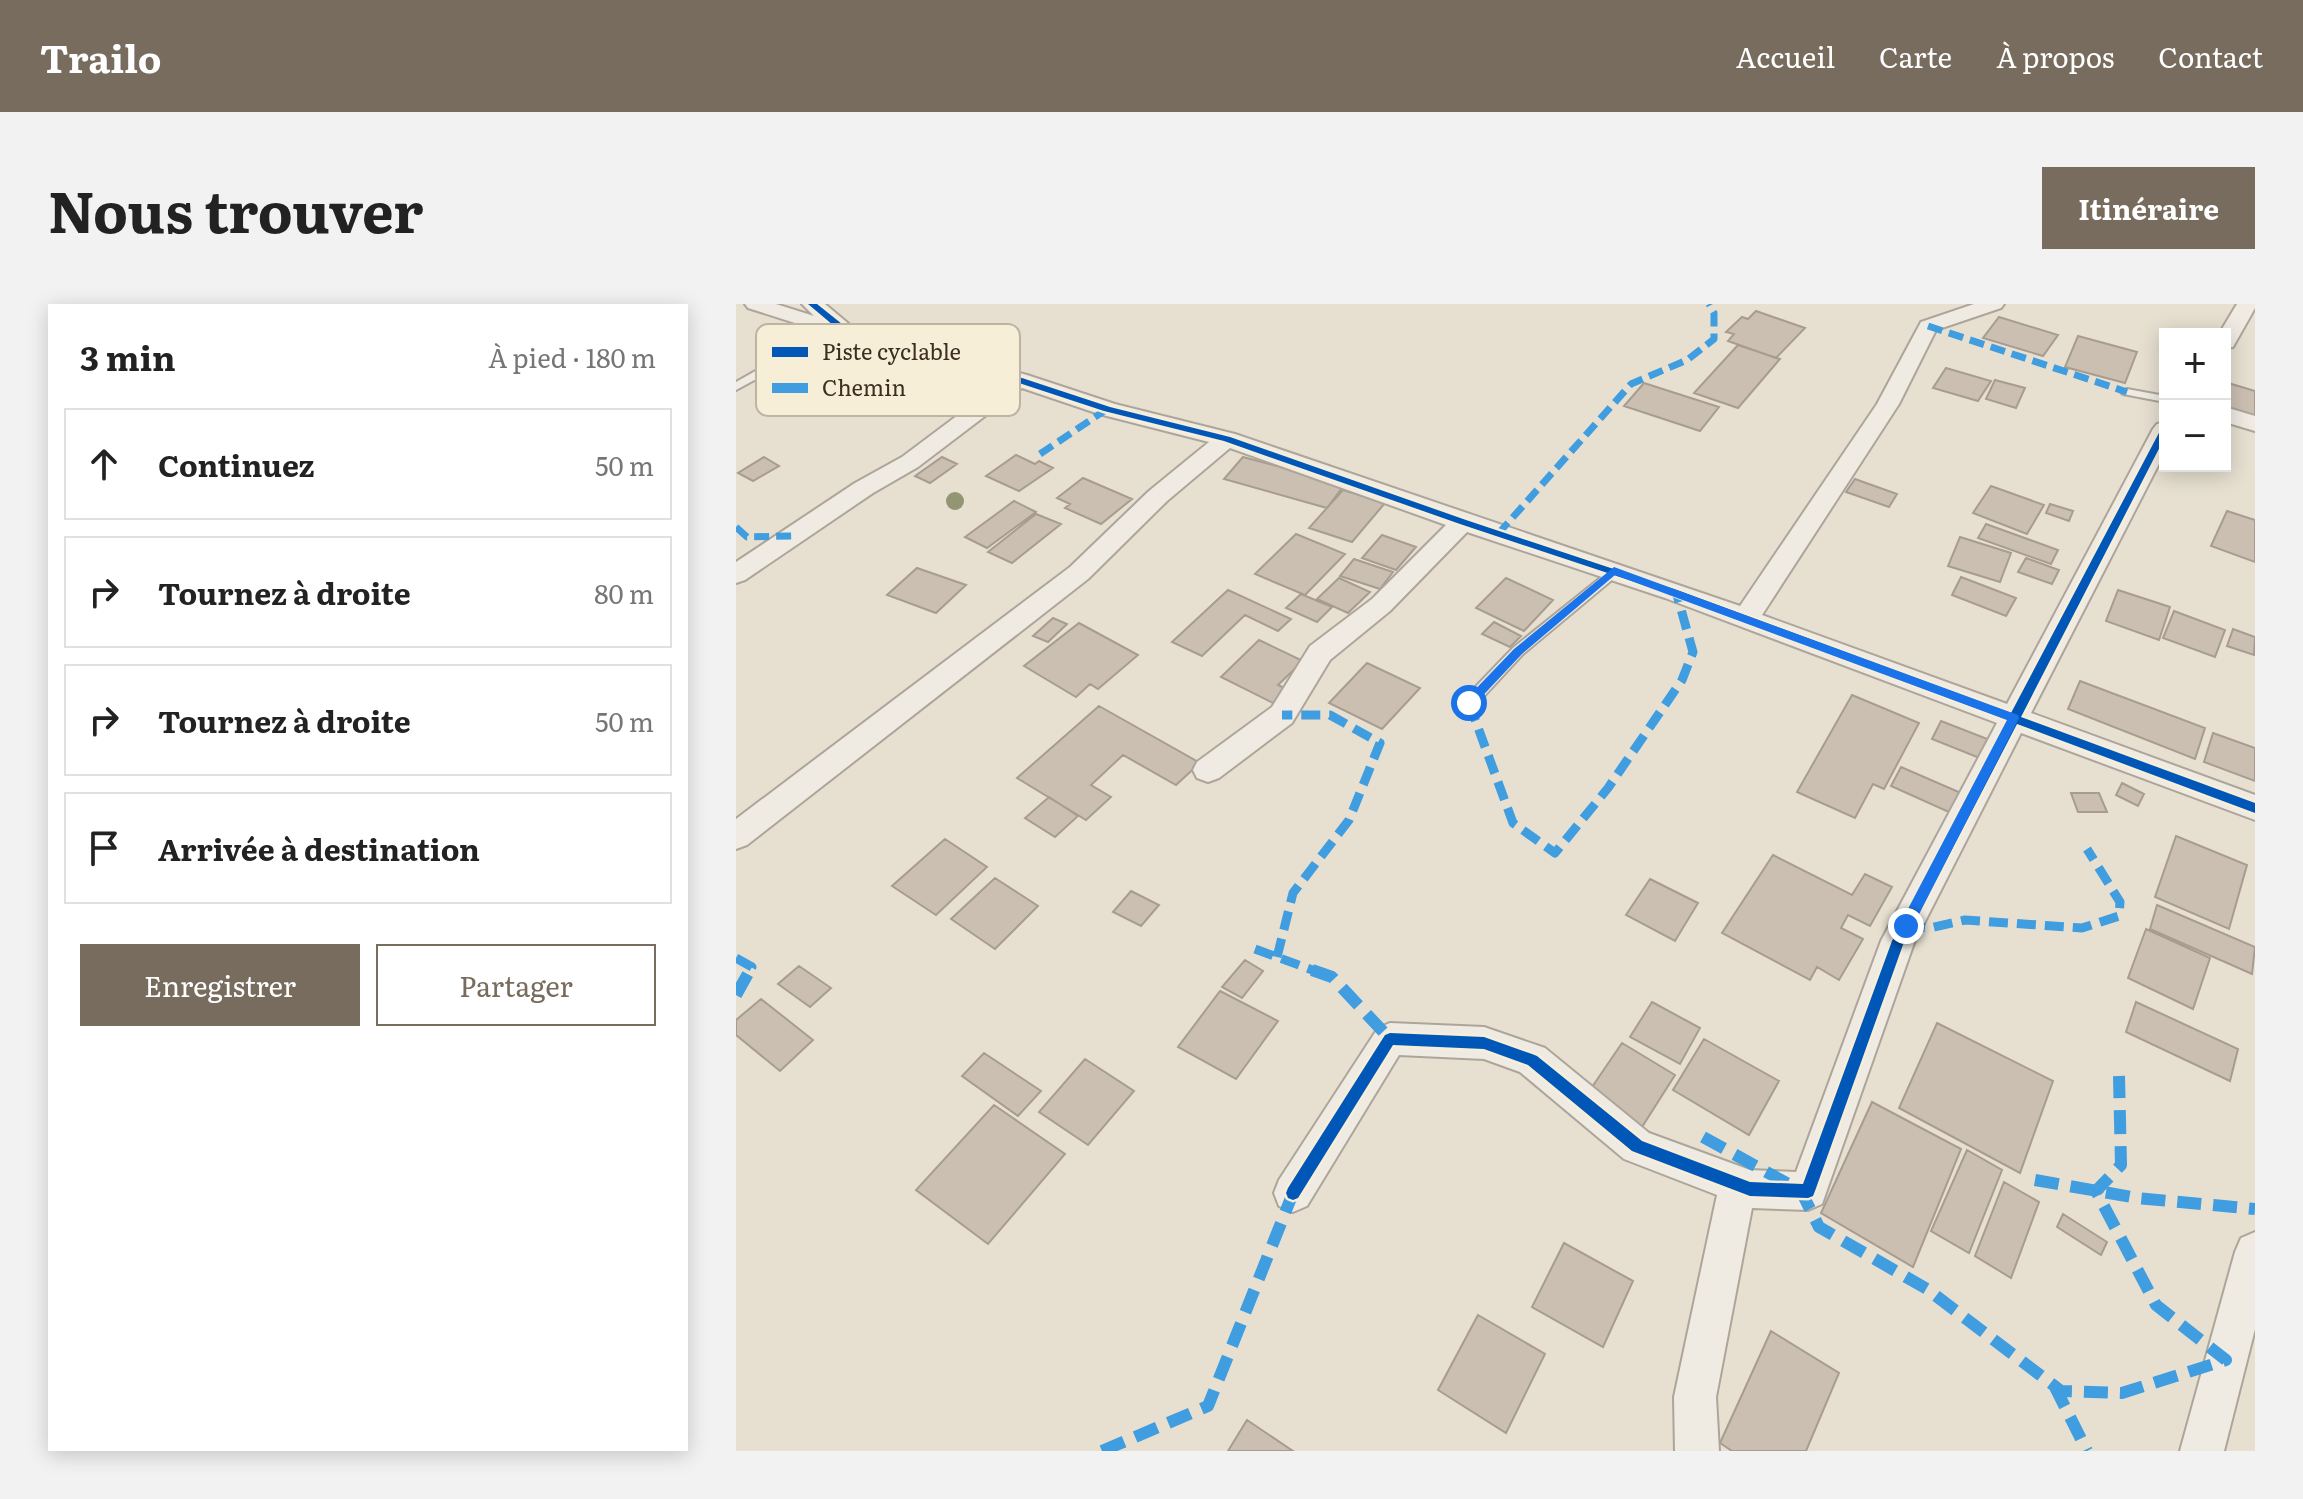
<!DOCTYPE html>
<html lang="fr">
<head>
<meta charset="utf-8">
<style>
	:root { --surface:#fff; --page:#f2f2f2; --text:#222; --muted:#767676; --line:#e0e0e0; --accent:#786c5e }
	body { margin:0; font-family:Literata,serif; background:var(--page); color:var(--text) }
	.controls { position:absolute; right:24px; top:24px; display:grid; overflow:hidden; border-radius:0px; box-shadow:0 4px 20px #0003 }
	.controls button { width:72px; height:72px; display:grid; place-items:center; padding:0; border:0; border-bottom:2px solid var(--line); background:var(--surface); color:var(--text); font:40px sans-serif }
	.stop { position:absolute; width:24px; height:24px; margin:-18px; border:6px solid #1a73e8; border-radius:50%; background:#fff }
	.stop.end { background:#1a73e8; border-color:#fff; box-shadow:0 2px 8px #0008 }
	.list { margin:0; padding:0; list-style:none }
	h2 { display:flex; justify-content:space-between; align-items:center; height:104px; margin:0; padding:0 32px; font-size:34px }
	h2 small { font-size:26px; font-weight:400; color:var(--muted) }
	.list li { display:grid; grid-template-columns:52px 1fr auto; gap:24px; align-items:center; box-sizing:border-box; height:112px; margin:0 16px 16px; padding:0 16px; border:2px solid var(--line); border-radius:0px }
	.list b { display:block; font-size:30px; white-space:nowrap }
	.list em { font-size:26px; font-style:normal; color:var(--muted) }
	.actions { display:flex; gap:16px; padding:24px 32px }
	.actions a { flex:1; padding:18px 0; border:2px solid var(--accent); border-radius:0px; text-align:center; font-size:28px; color:var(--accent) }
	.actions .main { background:var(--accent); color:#fff }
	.icon { flex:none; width:44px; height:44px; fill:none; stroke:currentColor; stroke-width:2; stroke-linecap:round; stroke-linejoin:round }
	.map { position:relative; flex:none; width:1519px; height:1147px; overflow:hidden; border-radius:0px }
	header { display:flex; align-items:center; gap:48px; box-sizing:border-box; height:112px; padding:0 40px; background:var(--accent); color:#fff }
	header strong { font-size:38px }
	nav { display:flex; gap:44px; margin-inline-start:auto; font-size:28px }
	.intro { display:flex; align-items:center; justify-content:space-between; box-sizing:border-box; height:192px; padding:0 48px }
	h1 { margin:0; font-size:56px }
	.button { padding:20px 36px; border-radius:0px; background:var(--accent); color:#fff; font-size:28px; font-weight:700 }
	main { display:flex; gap:48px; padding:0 48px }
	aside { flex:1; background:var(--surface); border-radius:0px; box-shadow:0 4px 20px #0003 }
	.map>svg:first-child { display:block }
</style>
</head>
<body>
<header>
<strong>Trailo</strong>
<nav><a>Accueil</a><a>Carte</a><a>À propos</a><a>Contact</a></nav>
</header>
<div class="intro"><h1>Nous trouver</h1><a class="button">Itinéraire</a></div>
<main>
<aside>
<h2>3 min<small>À pied · 180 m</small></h2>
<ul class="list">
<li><svg class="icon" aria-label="ahead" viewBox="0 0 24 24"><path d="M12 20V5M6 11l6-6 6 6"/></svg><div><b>Continuez</b></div><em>50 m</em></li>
<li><svg class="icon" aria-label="right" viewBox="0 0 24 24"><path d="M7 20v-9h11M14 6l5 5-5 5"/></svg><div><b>Tournez à droite</b></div><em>80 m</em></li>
<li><svg class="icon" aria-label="right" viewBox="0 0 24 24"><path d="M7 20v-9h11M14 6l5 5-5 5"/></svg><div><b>Tournez à droite</b></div><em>50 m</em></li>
<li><svg class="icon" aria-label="arrive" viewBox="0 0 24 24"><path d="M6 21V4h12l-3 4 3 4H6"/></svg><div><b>Arrivée à destination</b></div></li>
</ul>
<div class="actions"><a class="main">Enregistrer</a><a>Partager</a></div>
</aside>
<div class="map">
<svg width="1519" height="1147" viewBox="0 0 1519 1147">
	<rect width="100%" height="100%" fill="#e7e0d1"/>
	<!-- building -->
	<path fill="#cbbfb2" stroke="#a89c90" stroke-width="2" d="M1020,7L1069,24L1040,54L992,37L998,30L990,28L1006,13L1012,15Z
		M1263,13L1322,31L1307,52L1247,34Z
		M1342,32L1401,48L1389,79L1329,63Z
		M1002,41L1044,55L1002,104L958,89Z
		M1210,64L1255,77L1242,97L1197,84Z
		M1259,76L1289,84L1280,104L1250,95Z
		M1489,78L1519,87V117L1489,107Z
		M908,79L983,103L964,127L888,102Z
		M280,151L299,160L303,157L317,164L283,187L250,172Z
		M28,153L43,162L17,177L2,169Z
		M206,153L221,160L194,179L179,172Z
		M507,153L609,180L591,204L488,175Z
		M347,174L396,195L365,220L329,204L334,200L321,194Z
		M1119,175L1161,190L1153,203L1110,188Z
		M1255,182L1308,201L1291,230L1237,209Z
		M607,186L649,199L616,238L573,224Z
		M278,197L300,208L251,244L229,233Z
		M1314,200L1337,207L1333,217L1310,209Z
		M1491,207L1519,216V258L1475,242Z
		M300,210L325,220L276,259L252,248Z
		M1250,220L1322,246L1315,260L1242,234Z
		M560,230L609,250L569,291L519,270Z
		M646,231L680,243L660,266L626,254Z
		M1224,233L1275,249L1264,278L1212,262Z
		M1290,254L1323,266L1316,280L1282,268Z
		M618,255L657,268L644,285L604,272Z
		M181,264L230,281L200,309L151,291Z
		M1225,273L1280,294L1270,312L1216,291Z
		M603,274L634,288L612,309L581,295Z
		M770,274L817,296L788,327L740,304Z
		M492,286L555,315L542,327L509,311L466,352L436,338Z
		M1382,286L1434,303L1423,336L1370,317Z
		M565,290L596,303L581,318L550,304Z
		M1438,307L1489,326L1479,353L1427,334Z
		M317,314L331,320L312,338L297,332Z
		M758,318L785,332L774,343L746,330Z
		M343,319L402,351L362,385L354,380L340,393L288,362Z
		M1497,325L1519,333L1518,351L1491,342Z
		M523,336L567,357L542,381L551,385L537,399L485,373Z
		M631,359L684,384L646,425L593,399Z
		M1344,377L1469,424L1459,455L1332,405Z
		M1116,391L1183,419L1148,485L1137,480L1119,514L1061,488Z
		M363,402L464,459L440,481L387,451L355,481L375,493L350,516L281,474Z
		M1205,417L1254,436L1246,455L1196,435Z
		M1477,429L1519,444V477L1468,458Z
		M1165,463L1225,489L1215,509L1155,482Z
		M1386,479L1408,490L1402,502L1380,491Z
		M1335,489H1363L1371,508H1342Z
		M313,493L342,512L319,533L289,514Z
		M1440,532L1511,561L1493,625L1419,593Z
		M209,535L251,563L200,611L156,582Z
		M1037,551L1116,591L1129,570L1156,583L1134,622L1112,611L1105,624L1127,635L1103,676L1081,663L1074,676L986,629Z
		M259,574L302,602L259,645L215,615Z
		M914,575L962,599L939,637L890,611Z
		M395,587L423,601L405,622L377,608Z
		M1421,601L1519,643L1516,670L1414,625Z
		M1410,625L1474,654L1457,705L1392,674Z
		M509,656L527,667L506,694L486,683Z
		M63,662L95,684L74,703L42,680Z
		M484,687L542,717L500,775L442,743Z
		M25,695L77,736L44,767L0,731V716Z
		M916,698L964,724L944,760L894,733Z
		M1400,698L1502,745L1494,777L1390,728Z
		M1201,719L1317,777L1284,869L1163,804Z
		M968,735L1043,777L1013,831L937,786Z
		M886,739L939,771L906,823L852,789Z
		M248,749L305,787L282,812L226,772Z
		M349,755L398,787L352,841L303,808Z
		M1136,798L1225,845L1177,963L1085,909Z
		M258,801L329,850L252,940L180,886Z
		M1231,846L1266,866L1233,949L1195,927Z
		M1268,878L1303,898L1275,974L1239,952Z
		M1327,910L1371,938L1365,951L1321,923Z
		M828,939L897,977L867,1043L796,1003Z
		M742,1011L809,1050L770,1129L702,1086Z
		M1035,1027L1103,1069L1070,1147H996L984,1139Z
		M511,1116L557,1147H492Z"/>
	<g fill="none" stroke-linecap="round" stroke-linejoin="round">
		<defs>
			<path id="service" d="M113,27L118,30L117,32L31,69L0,86V78L23,65Z
				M1391,85L1429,92V98L1387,90L1385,88Z
				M878,263L883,264V270L787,350L738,403H728L726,399L728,395L777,344Z"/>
			<path id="minor" d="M9,0H40L78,12L66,0H89L120,26L291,71L379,100L499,130L1004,302L1141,100L1185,18L1238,0H1268L1265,4L1200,26L1163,100L1026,311L1271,400L1417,125L1421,120L1429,118V148L1295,409L1519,491V516L1285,429L1178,639L1086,900L1072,906L1016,904L980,1093L983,1147H939L938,1093L981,891L888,855L784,768L748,755L663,751L571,902L557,908L543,902L538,889L543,876L642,724L654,719L748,723L809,744L913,829L1014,866L1060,868L1145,637L1261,419L929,294L731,228L654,307L594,356L556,419L483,474L472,478L461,474L457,466L461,458L536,403L574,342L636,295L710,221L494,144L431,197L352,275L11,541L0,545V515L334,263L413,187L473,138L363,110L286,84L182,163L137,189L9,276L0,279V258L119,179L166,153L266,78L106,34L12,4Z
				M1501,0H1519V4L1497,43L1489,44V30H1483Z
				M1489,103L1519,112V127L1489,118Z
				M1519,928V1025L1488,1147H1444L1499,948L1505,934Z"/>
		</defs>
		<!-- service casing -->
		<use href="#service" stroke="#ada599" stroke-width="4"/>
		<!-- minor casing -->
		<use href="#minor" stroke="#ada599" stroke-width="4"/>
		<!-- service -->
		<use href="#service" fill="#efebe3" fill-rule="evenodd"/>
		<!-- minor -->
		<use href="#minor" fill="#efebe3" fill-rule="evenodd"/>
		<!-- quiet-far2 -->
		<path stroke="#3f9de0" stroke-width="7" stroke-dasharray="15 7" stroke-linecap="butt" d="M1192,22L1391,88
			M304,150L371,105
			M0,223L11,233L56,232
			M762,230L895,80L951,56L978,35V9L973,0
			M940,289L941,293"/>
		<!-- quiet-far1 -->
		<path stroke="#3f9de0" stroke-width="9" stroke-dasharray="19 9" stroke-linecap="butt" d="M733,399L777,519L819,549L872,484L946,376L957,348L941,291
			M1170,622L1194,624L1229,616L1346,624L1383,612L1384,598L1351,545
			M519,645L582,668
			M541,653L557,589L613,516L644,439L594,411H546
			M0,654L16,663L13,668"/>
		<!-- quiet -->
		<path stroke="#3f9de0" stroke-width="12" stroke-dasharray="24 12" stroke-linecap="butt" d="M576,666L596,673L654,735
			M0,691L14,666
			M967,833L1065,887L1083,923L1191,985L1325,1087L1386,1089L1490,1056L1420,1001L1360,887L1385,861L1383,772
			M1299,876L1401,894L1519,905
			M1318,1081L1351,1147
			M366,1147L472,1102L557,889"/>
		<defs>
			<path id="cycleway" d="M72,0H81L116,28L286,74L374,103L494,133L730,216L941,286L1275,409L1425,125L1429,122V133L1285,413L1519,499V509L1281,420L1168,638L1079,887L1077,892L1072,894L1014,892L896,847L792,761L748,745L657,741L562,894L557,896L552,894L550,889L552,884L649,731L654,729L748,733L796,750L801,752L906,837L1014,878L1067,880L1156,637L1272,416L935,290L724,220L488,137L368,107L280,78L110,32Z"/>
		</defs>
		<!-- cycleway casing -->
		<use href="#cycleway" stroke="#f7eed8" stroke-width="5"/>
		<!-- cycleway -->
		<use href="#cycleway" fill="#0057b8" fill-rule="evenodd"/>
	</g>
	<!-- trees -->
	<circle fill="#929673" cx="219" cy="197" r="9"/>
	<!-- route -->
	<path fill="#1a73e8" d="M878,263L1282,411L1283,414L1175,626H1165L1163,622L1271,416L879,271L786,350L737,402H729V396L778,345Z"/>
	<!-- legend -->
	<rect x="20" y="20" width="264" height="92" rx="12" fill="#f7eed8" stroke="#bfb4a1" stroke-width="2"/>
	<rect x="36" y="43" width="36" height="10" fill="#0057b8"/>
	<rect x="36" y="79" width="36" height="10" fill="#3f9de0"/>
	<g font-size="22" fill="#3d2e20">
		<text x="86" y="56">Piste cyclable</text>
		<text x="86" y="92">Chemin</text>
	</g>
</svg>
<div class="controls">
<button>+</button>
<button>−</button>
</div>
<div class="stop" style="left:733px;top:399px"></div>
<div class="stop end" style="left:1170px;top:622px"></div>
</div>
</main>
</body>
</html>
